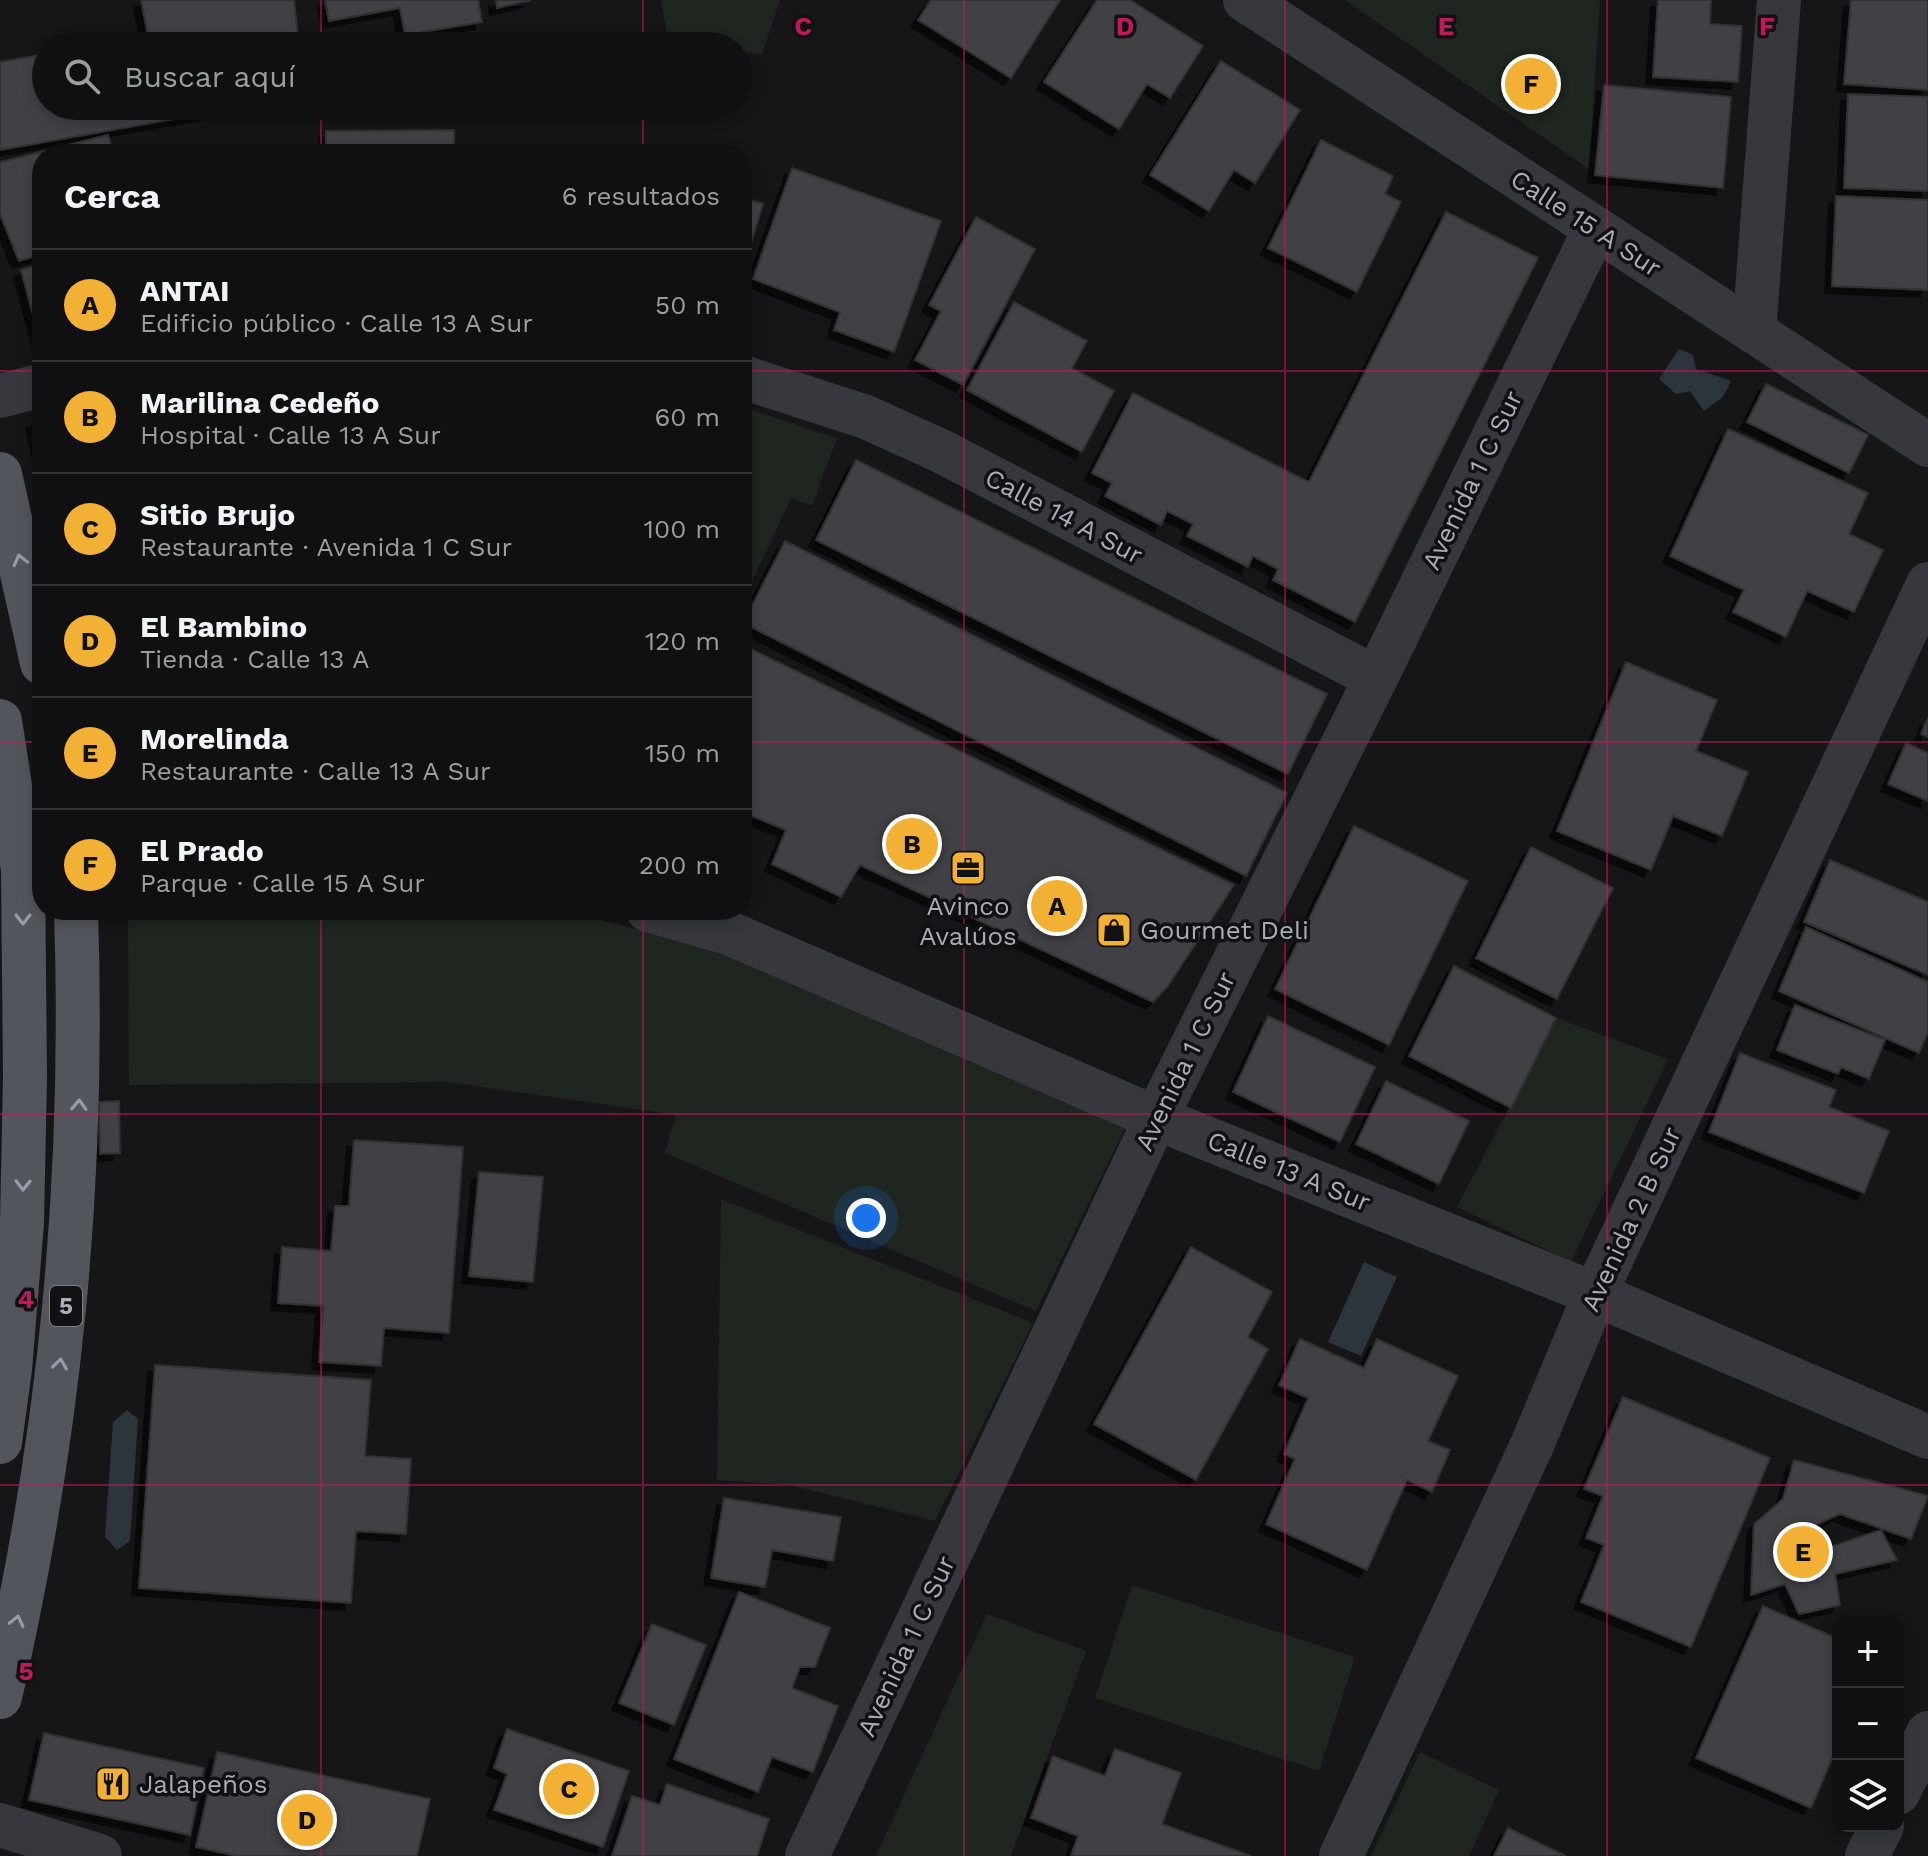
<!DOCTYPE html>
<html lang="es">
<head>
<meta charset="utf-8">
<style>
	:root { --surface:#101012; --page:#19191b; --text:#f1f3f6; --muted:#9c9d9f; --line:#303032; --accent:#f2b134 }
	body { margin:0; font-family:"Work Sans",sans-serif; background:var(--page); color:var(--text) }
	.controls { position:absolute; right:24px; bottom:24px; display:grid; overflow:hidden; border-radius:16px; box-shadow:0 4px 12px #0003 }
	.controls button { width:72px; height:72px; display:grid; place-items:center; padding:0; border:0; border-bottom:2px solid var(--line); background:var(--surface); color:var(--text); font:40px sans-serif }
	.you { position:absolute; left:866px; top:1218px; width:28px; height:28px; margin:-20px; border:6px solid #fff; border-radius:50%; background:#1a73e8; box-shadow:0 0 0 12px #1a73e833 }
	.badge { display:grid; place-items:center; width:52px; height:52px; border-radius:50%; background:var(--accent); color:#111; font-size:26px; font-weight:700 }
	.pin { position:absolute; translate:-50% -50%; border:4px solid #fff; box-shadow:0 2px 8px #0006 }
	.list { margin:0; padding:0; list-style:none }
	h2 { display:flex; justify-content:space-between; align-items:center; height:104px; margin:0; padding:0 32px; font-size:34px }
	h2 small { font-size:26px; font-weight:400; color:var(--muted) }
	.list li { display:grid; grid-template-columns:52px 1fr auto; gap:24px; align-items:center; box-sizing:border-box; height:112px; padding:0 32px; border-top:2px solid var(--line) }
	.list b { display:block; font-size:30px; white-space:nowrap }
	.list p { margin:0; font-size:26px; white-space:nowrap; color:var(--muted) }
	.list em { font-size:26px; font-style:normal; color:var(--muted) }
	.icon { flex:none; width:44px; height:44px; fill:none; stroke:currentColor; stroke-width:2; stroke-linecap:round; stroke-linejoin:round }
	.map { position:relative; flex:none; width:1928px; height:1856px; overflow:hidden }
	.search { position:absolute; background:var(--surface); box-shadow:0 4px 12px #0003; left:32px; top:32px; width:720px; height:88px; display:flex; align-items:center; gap:20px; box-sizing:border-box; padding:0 28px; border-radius:44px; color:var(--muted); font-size:30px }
	.panel { position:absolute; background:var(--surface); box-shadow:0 4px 12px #0003; left:32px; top:144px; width:720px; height:776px; border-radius:32px }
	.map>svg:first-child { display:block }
</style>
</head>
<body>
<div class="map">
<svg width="1928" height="1856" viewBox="0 0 1928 1856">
	<defs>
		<filter id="shadow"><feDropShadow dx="-7" dy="7" stdDeviation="0" flood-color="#0009"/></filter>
	</defs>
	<rect width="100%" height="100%" fill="#161618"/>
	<!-- green -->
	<path fill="#1e261f" d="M661,0H780L762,54L738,52V46L669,45Z
		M1345,0H1600L1589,169Z
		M742,407L837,438L812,506L791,498L742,603Z
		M128,910H560L721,950L1125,1128L1036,1311L665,1153L676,1115L448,1082L129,1085Z
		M1556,1018L1668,1059L1571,1262L1457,1207Z
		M721,1199L1033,1323L935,1521L790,1485L717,1480Z
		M1132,1585L1355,1657L1319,1771L1095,1698Z
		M987,1614L1086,1651L1011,1856H876Z
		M1420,1752L1499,1790L1469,1856H1371Z"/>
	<!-- water -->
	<path fill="#2c353c" d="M1679,349L1693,355L1696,369L1731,381L1723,397L1704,411L1690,391L1676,394L1659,379Z
		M1364,1262L1397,1277L1361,1356L1328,1342Z
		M127,1410L138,1419L130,1541L117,1550L105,1537L113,1422Z"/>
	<!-- building -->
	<path fill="#404145" stroke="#303034" stroke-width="2" filter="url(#shadow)" d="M141,0H294L299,46H91L148,36Z
		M325,0H478L482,22L405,35L400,8L329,21Z
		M496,0H531L497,8Z
		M931,0H1060L1011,78L918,20Z
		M1097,0H1130L1203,46L1170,98L1147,84L1119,129L1044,82Z
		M1658,0H1711L1710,24L1742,26L1738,82L1653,77Z
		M1851,0H1928V90L1844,84Z
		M46,54V106H247L0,150V62Z
		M1221,61L1300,110L1255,183L1234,170L1209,211L1150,175Z
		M1604,85L1731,97L1723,188L1595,175Z
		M1848,94L1928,97V191L1844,188Z
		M454,130V154H326V131Z
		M108,135L114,154H42V254L19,261L0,214V162Z
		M1321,140L1393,176L1385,194L1401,202L1357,292L1268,248Z
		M792,168L941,221L894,352L834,330L840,312L753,279Z
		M1836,196L1928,200V290L1832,286Z
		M742,197L763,204L742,273Z
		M1446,212L1538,258L1355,622L1273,580L1278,569L1253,556L1248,567L1187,536L1193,524L1167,511L1161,525L1105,496L1112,483L1092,473L1133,393L1309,482Z
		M976,217L1035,249L963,385L915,360L941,311L929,305Z
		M42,263V344L41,345L21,270Z
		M1014,302L1087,341L1072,368L1114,391L1082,452L967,390Z
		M1766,384L1868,435L1849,473L1747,422Z
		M42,419V463L33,421Z
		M1728,429L1868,493L1849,534L1883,550L1854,612L1807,591L1786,637L1733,612L1744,590L1670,556Z
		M856,460L1327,694L1288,774L816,540Z
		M785,541L1287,793L1246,876L743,623Z
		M742,646L747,647L1234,885L1168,986L1153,1002L860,865L841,897L772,864L786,830L742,812Z
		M1626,662L1717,700L1696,751L1748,772L1722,836L1673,816L1651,870L1557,831Z
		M1928,718V737L1921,734Z
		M1906,743L1928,753V801L1888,784Z
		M1354,826L1468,881L1389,1045L1275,989Z
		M1531,847L1613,888L1557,999L1476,958Z
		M1830,860L1928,902V975L1804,922Z
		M1806,927L1928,982V1032L1919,1053L1779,991Z
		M1454,966L1556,1018L1511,1108L1409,1056Z
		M1795,1005L1885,1040L1869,1079L1841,1067L1838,1074L1777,1050Z
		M1268,1016L1375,1067L1340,1142L1233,1092Z
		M1740,1053L1836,1090L1829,1107L1889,1131L1864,1193L1709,1132Z
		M1386,1081L1469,1121L1439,1184L1356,1144Z
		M119,1101L120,1153L100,1154L99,1102Z
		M354,1140L463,1147L449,1333L384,1328L381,1366L319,1362L323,1306L278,1303L282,1247L331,1251L335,1206H349Z
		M479,1172L543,1177L533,1282L469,1276Z
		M1191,1247L1272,1292L1248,1337L1268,1349L1196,1480L1094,1424Z
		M1300,1339L1364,1368L1377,1339L1458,1376L1428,1441L1450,1450L1432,1492L1407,1480L1367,1570L1266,1524L1295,1459L1284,1454L1308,1398L1279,1385Z
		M155,1365L371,1380L365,1456L411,1459L406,1534L356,1531L351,1603L139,1588Z
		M1623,1397L1770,1458L1691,1647L1581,1602L1604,1545L1586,1538L1603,1496L1584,1489Z
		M1794,1460L1928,1496L1911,1539L1840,1514L1811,1527L1818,1551L1881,1530L1897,1560L1835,1574L1840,1605L1799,1614L1785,1584L1751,1595L1754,1524L1783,1499Z
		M724,1498L841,1517L833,1561L772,1550L765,1587L711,1578Z
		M739,1592L830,1628L815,1667H800L792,1688L838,1706L813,1772L772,1757L758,1792L674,1759Z
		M1763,1606L1838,1639V1745L1811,1808L1696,1758Z
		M652,1624L706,1645L674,1725L619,1703Z
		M507,1729L629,1771L603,1847L494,1810L507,1774L494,1768Z
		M44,1733L204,1768L190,1835L29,1800Z
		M1115,1749L1181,1773L1162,1824L1251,1856H1071L1078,1836L1031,1818L1053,1756L1105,1776Z
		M217,1752L430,1799L417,1856H237L196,1847Z
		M667,1784L769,1819L757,1856H612L632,1796L660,1805Z
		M1508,1828L1566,1856H1494Z"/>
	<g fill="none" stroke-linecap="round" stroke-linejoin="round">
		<!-- minor -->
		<path stroke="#37383d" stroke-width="44" d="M1754,332L1779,0
			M742,377L866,417L941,451L1376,678
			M0,396L42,385
			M648,910L729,933L1156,1118L1595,1294L1928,1437
			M0,1825L100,1856
			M807,1856L1156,1118L1376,678L1595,229
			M1341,1856L1532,1445L1595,1294L1928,584"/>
		<!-- tertiary -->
		<path stroke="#37383d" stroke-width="44" d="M1245,0L1928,445
			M1898,1793L1928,1733
			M1867,1856L1882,1826"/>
		<!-- primary -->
		<path stroke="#53555c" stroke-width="44" d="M0,474L42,663
			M0,721L23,870L25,1076L22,1223L10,1369L0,1442
			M0,1697C61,1432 85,1181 76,910"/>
	</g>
	<!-- one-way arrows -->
	<defs><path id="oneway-chevron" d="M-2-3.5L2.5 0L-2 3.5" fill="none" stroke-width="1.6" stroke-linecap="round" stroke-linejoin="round" transform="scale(2)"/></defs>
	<g stroke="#979ba6">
		<use href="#oneway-chevron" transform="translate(20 560) rotate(-104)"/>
		<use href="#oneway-chevron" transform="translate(23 919) rotate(90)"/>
		<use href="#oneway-chevron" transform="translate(79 1105) rotate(-88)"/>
		<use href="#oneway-chevron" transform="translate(23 1185) rotate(91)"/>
		<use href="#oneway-chevron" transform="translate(60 1364) rotate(-82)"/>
		<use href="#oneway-chevron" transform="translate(17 1621) rotate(-77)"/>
	</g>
	<!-- grid -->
	<path fill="none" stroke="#c2185b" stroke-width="2" stroke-opacity="0.55" d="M321,0V46M643,0V46M964,0V1856M1285,0V1856M1607,0V1856M321,106V154M643,106V154M0,371H42M742,371H1928M0,742H42M742,742H1928M321,910V1856M643,910V1856M0,1114H1928M0,1485H1928"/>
	<!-- icons -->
	<defs>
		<symbol id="office-square" viewBox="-11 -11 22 22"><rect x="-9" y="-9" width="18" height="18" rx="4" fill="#f2b134" stroke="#111113"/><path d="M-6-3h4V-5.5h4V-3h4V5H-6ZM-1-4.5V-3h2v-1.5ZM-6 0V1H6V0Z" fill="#111"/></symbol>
		<symbol id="shop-square" viewBox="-11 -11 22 22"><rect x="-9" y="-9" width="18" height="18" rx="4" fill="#f2b134" stroke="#111113"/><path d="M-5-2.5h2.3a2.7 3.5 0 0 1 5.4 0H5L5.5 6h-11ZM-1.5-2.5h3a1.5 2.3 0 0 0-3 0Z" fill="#111"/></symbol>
		<symbol id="restaurant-square" viewBox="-11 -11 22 22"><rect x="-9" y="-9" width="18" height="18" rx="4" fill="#f2b134" stroke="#111113"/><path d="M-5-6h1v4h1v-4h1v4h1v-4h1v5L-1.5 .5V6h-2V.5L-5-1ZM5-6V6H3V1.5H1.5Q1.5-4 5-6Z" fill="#111"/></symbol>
	</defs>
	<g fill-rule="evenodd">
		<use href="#office-square" x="948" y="848" width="40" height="40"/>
		<use href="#shop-square" x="1094" y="910" width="40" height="40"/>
		<use href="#restaurant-square" x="93" y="1764" width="40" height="40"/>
	</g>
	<g text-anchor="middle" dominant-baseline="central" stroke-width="7" stroke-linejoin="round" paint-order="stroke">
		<!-- shield labels -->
		<rect fill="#111113" stroke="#7b7e86" stroke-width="2" x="50" y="1286" width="32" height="40" rx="6"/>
		<g font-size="24" font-weight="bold" fill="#a8adb8">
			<text x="66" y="1306">5</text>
		</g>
		<!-- street labels -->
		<g font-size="26" fill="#a8adb8" stroke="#111113">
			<text transform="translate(1586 223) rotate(33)">Calle 15 A Sur</text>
			<text transform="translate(1472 480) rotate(-64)">Avenida 1 C Sur</text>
			<text transform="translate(1064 516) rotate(28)">Calle 14 A Sur</text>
			<text transform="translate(1185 1061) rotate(-64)">Avenida 1 C Sur</text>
			<text transform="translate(1289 1171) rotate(22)">Calle 13 A Sur</text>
			<text transform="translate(1631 1219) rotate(-65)">Avenida 2 B Sur</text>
			<text transform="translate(906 1646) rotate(-65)">Avenida 1 C Sur</text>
		</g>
		<!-- poi labels -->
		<g font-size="26" fill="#a8adb8" stroke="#111113" text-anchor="start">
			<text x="968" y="906" text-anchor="middle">Avinco<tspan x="968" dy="30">Avalúos</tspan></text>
			<text x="1140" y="930">Gourmet Deli</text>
			<text x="139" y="1784">Jalapeños</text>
		</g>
	</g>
	<g font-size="26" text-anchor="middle" font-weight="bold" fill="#c2185b" stroke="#111113" stroke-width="7" stroke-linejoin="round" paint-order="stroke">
		<text x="803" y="35">C</text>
		<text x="1125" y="35">D</text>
		<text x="1446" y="35">E</text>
		<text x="1767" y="35">F</text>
		<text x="26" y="1308">4</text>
		<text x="26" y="1680">5</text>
	</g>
</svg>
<div class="controls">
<button>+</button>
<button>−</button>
<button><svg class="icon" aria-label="layers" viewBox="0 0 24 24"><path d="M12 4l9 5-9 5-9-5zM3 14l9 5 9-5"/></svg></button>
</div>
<div class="you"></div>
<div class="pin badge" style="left:1057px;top:906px">A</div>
<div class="pin badge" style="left:912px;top:844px">B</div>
<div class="pin badge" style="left:569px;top:1789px">C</div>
<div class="pin badge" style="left:307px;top:1820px">D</div>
<div class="pin badge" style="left:1803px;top:1552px">E</div>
<div class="pin badge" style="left:1531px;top:84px">F</div>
<div class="search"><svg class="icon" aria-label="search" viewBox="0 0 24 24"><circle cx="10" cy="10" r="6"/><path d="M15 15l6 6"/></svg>Buscar aquí</div>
<section class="panel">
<h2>Cerca<small>6 resultados</small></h2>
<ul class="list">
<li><span class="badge">A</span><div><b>ANTAI</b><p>Edificio público · Calle 13 A Sur</p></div><em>50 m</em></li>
<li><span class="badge">B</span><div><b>Marilina Cedeño</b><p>Hospital · Calle 13 A Sur</p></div><em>60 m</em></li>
<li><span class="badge">C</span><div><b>Sitio Brujo</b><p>Restaurante · Avenida 1 C Sur</p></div><em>100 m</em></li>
<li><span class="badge">D</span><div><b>El Bambino</b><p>Tienda · Calle 13 A</p></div><em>120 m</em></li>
<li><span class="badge">E</span><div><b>Morelinda</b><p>Restaurante · Calle 13 A Sur</p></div><em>150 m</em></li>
<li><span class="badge">F</span><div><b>El Prado</b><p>Parque · Calle 15 A Sur</p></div><em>200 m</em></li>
</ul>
</section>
</div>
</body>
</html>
